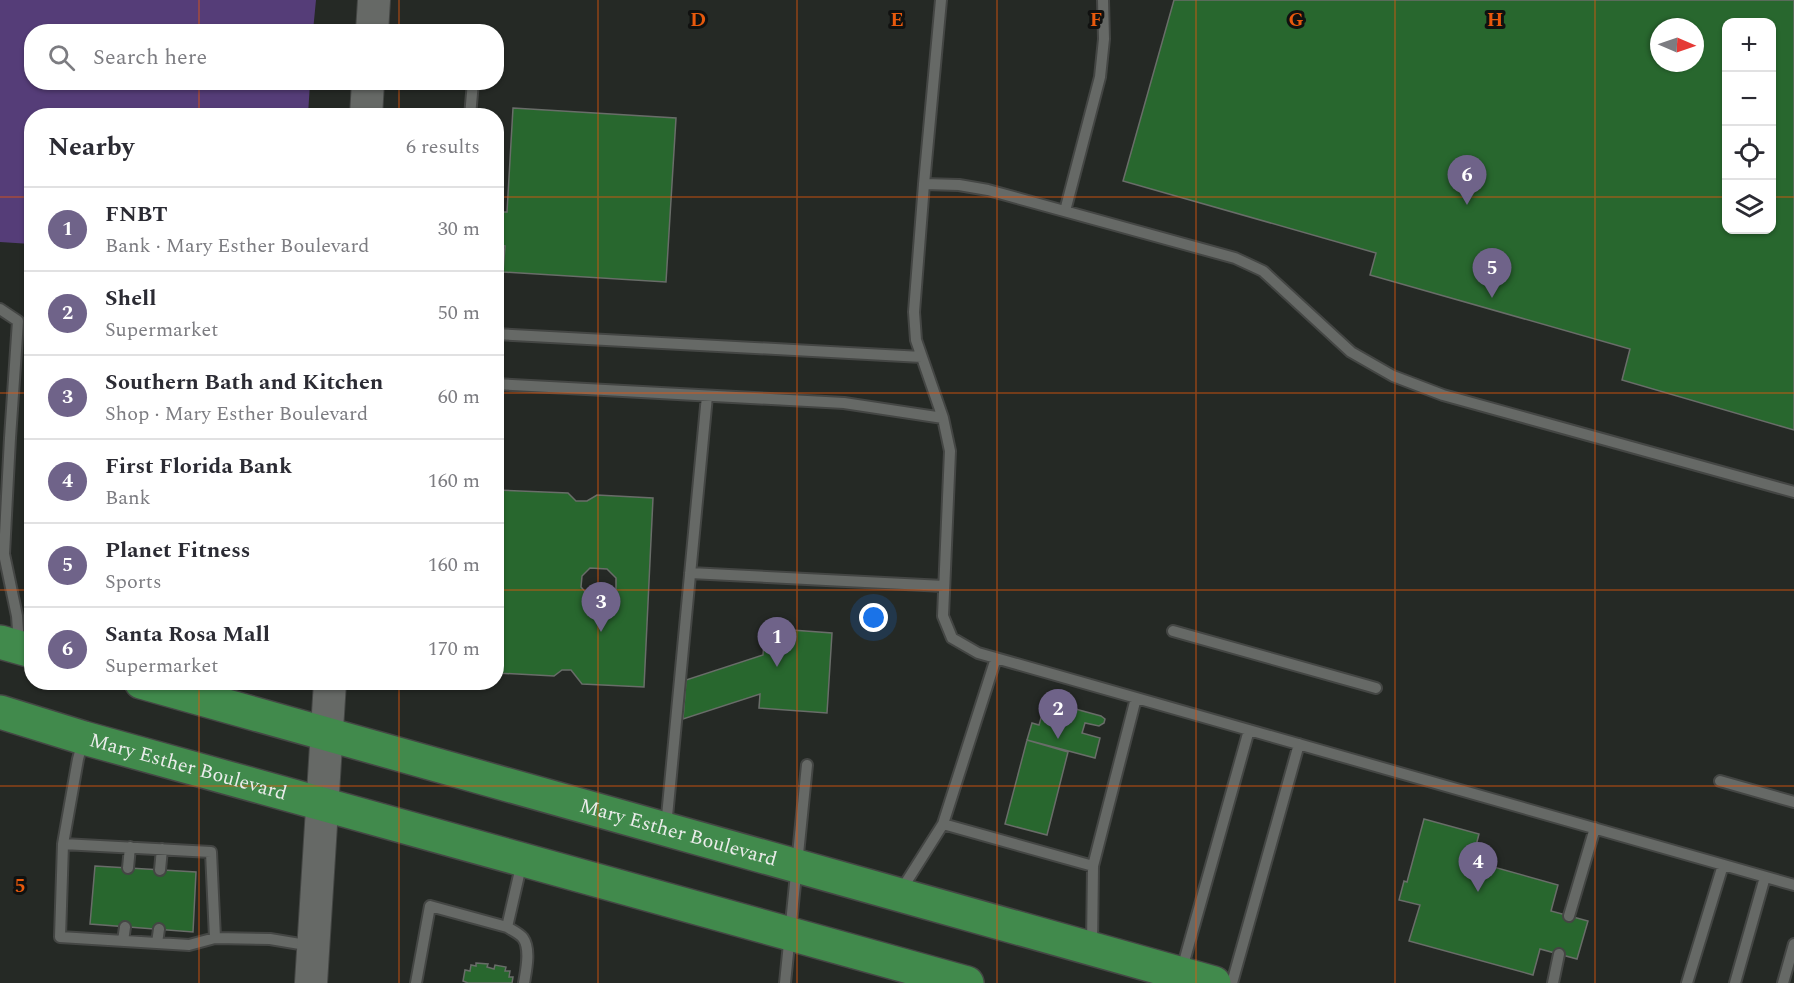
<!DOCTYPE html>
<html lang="en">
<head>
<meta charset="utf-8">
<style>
	:root { --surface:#fff; --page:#f2f2f3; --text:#2b2b33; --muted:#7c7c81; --line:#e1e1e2; --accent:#6f6389 }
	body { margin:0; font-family:Spectral,serif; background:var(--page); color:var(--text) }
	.controls { position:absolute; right:18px; top:18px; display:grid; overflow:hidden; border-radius:12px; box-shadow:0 2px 4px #0004 }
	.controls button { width:54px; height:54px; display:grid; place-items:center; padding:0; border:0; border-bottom:2px solid var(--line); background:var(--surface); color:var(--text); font:30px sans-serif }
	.compass { position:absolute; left:1650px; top:18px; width:54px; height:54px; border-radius:50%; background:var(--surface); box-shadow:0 2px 4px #0004; rotate:92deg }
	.you { position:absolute; left:874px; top:618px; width:21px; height:21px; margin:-15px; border:4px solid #fff; border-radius:50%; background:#1a73e8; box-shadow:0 0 0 9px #1a73e833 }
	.badge { display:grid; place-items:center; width:39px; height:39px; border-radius:50%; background:var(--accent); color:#fff; font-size:20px; font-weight:700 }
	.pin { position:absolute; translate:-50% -50px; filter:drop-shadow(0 2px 3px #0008) }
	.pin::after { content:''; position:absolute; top:32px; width:21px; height:18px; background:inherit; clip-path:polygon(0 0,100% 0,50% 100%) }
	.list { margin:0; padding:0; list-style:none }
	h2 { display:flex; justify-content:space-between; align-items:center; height:78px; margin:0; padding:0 24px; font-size:26px }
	h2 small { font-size:20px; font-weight:400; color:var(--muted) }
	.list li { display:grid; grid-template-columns:39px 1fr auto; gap:18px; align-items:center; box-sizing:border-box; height:84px; padding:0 24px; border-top:2px solid var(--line) }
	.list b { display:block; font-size:22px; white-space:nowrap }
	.list p { margin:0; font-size:20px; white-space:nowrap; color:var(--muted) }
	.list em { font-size:20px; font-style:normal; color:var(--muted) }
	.icon { flex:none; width:33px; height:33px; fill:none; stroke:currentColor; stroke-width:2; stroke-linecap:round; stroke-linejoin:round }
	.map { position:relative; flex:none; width:1794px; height:983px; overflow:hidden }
	.search { position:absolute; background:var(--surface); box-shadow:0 2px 4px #0004; left:24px; top:24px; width:480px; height:66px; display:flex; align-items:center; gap:15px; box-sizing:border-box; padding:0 21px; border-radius:24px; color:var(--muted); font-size:22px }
	.panel { position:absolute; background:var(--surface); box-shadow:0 2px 4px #0004; left:24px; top:108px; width:480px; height:582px; border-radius:24px }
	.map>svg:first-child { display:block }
</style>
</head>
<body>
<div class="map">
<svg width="1794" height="983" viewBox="0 0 1794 983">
	<rect width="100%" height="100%" fill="#252925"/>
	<!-- green -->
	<path fill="#553d78" d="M0,0H316L313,31L32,32V82L310,83L308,115L32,116L31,244L0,242Z"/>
	<!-- building -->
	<path fill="#28672e" stroke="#696d69" stroke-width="1.5" fill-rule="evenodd" d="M1174,0H1794V430L1622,380L1630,349L1370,275L1376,253L1123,181ZM1726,22H1772V230H1726ZM1659,27H1695V63H1659Z
		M513,108L676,118L666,282L503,272L505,246L496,245V212H507Z
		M496,490L568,493L576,501H587L597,495L653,498L644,687L582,684L571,670H562L554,676L496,673ZM590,568L607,569L616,578V589L606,596L588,595L581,587L582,576Z
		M765,628L832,633L827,713L759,708L760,694L683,719L686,680L763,655Z
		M1046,701L1101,716L1105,719L1104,723L1099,726L1085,723L1082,733L1100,738L1095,758L1027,740L1032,723L1039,725Z
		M1027,740L1068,752L1047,835L1005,824Z
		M1424,819L1479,834L1472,861L1558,885L1551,911L1588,921L1577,959L1540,949L1533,975L1409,941L1420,905L1399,900L1404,881L1407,882Z
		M95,866L196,872L193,932L90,924Z
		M476,963L488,964L487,967L494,969L495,965L506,967L505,971H510L509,977H513L512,983H468L463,981L465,970L470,971L471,965L476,966Z"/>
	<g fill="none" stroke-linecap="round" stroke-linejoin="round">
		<defs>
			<path id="lane" d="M941,0L924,184L914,312L916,340L943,418L950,451L943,616L952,638L978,653L1794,885
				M470,116L473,82
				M924,184L959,185L988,190L1235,258L1263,271L1351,352L1393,376L1443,395L1794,492
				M1065,211L1100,77L1104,39L1103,0
				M0,309L18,321L10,438L4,554
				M496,334L922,357
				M496,384L844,403L943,418
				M0,553L4,554L17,616L19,644
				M690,573L944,586
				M1173,631L1376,688
				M83,741L78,759L63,844L211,852L215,938L270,939L312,946
				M1720,781L1794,802
				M943,824L1093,866
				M666,827L707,396
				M63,844L60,937L189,945L215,938
				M128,868L130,847
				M160,870L162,849
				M900,892L943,824L996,658
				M1569,916L1595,828
				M507,927C512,930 520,934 523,938C531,949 526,971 524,983
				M123,941L125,927
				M157,943L159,929
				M1092,946L1093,866L1136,698
				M1182,969L1249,730
				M416,983L430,906L507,927L522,862
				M785,983L807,765
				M1232,983L1299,744
				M1553,983L1559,954
				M1687,983L1723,865
				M1735,983L1765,877
				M1783,983L1794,944"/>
			<path id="secondary" d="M372,32L374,0
				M366,116L368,82
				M311,983L330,682"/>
			<g id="primary">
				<path d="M0,642L32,651"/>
				<path id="s1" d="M141,682L1214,983"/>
				<path id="s2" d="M0,712L84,738L967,983"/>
			</g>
		</defs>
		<!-- lane casing -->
		<use href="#lane" stroke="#444644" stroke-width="14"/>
		<!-- secondary casing -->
		<use href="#secondary" stroke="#444644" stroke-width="34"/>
		<!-- primary casing -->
		<use href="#primary" stroke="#444644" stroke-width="36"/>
		<!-- lane -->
		<use href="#lane" stroke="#666966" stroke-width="10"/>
		<!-- secondary -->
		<use href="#secondary" stroke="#666966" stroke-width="32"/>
		<!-- primary -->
		<use href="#primary" stroke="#418a4c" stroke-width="33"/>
	</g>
	<!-- grid -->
	<path fill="none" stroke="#e8590c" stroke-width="1.5" stroke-opacity="0.55" d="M199,0V32M399,0V32M598,0V983M797,0V983M997,0V983M1196,0V983M1395,0V983M1595,0V983M199,82V116M399,82V116M0,197H32M496,197H1726M1772,197H1794M0,393H32M496,393H1794M0,590H32M496,590H1794M199,682V983M399,682V983M0,786H1794"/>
	<g text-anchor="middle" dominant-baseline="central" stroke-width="6" stroke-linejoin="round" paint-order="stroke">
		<!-- street labels -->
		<g font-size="20" fill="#eaecea" stroke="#101110">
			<text stroke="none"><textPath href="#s2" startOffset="196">Mary Esther Boulevard</textPath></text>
			<text stroke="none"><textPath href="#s1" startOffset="558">Mary Esther Boulevard</textPath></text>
		</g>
	</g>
	<g font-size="20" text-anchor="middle" font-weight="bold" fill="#e8590c" stroke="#101110" stroke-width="6" stroke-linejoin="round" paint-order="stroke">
		<text x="698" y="26">D</text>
		<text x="897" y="26">E</text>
		<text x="1096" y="26">F</text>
		<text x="1296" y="26">G</text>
		<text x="1495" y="26">H</text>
		<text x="20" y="892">5</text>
	</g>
</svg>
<div class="controls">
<button>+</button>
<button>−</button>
<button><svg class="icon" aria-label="locate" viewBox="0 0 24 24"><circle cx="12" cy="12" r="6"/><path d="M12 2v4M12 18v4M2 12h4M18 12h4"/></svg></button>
<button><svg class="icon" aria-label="layers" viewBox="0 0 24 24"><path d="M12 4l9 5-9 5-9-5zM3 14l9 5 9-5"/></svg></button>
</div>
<svg class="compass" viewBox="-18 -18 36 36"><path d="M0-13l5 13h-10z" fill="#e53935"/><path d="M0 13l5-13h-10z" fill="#7c7c81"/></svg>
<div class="you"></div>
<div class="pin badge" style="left:777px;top:667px">1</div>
<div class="pin badge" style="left:1058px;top:739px">2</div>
<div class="pin badge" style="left:601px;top:632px">3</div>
<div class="pin badge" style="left:1478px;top:892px">4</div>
<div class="pin badge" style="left:1492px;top:298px">5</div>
<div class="pin badge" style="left:1467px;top:205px">6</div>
<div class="search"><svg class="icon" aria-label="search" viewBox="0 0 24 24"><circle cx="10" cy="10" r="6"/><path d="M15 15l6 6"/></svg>Search here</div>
<section class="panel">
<h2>Nearby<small>6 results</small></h2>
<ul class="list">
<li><span class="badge">1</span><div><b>FNBT</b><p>Bank · Mary Esther Boulevard</p></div><em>30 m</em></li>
<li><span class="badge">2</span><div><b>Shell</b><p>Supermarket</p></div><em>50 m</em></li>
<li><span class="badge">3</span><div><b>Southern Bath and Kitchen</b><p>Shop · Mary Esther Boulevard</p></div><em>60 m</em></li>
<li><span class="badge">4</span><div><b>First Florida Bank</b><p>Bank</p></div><em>160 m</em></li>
<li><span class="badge">5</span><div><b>Planet Fitness</b><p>Sports</p></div><em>160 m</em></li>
<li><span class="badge">6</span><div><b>Santa Rosa Mall</b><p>Supermarket</p></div><em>170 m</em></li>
</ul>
</section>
</div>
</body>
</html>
